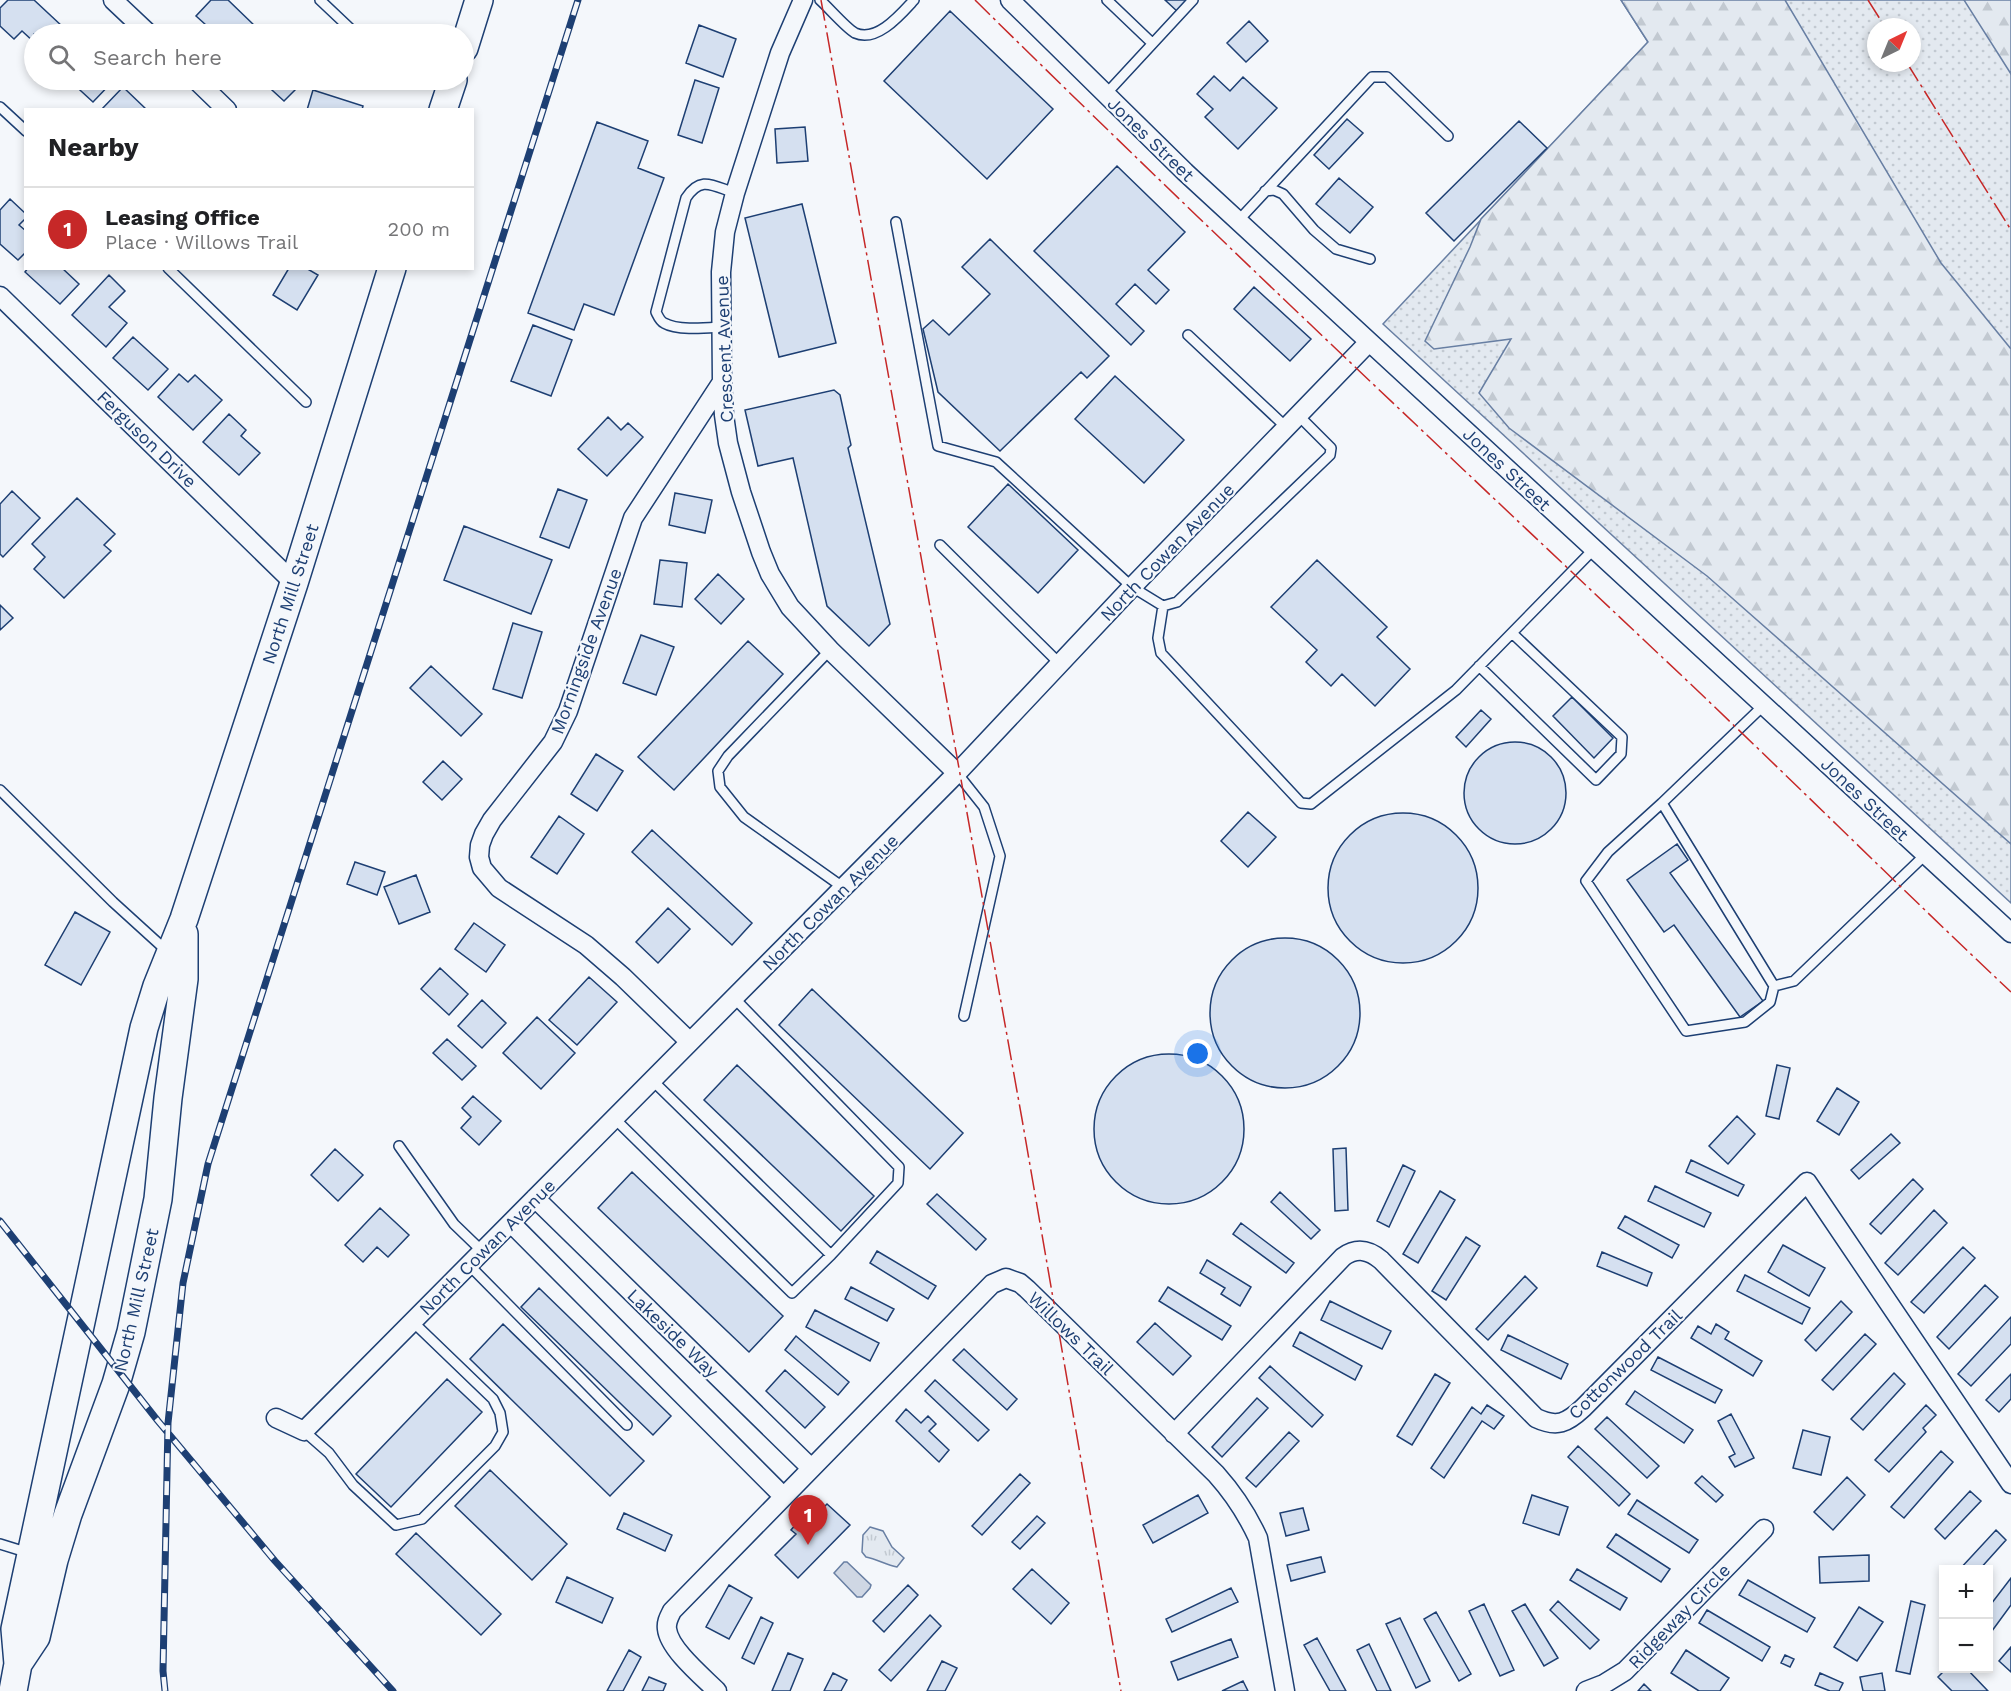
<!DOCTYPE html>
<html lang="en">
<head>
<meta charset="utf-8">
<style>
	:root { --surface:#fff; --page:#f6f6f6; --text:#202124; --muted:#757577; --line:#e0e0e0; --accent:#c62828 }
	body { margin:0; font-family:"Work Sans",sans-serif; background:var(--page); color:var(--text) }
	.controls { position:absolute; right:18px; bottom:18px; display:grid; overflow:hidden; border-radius:0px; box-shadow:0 3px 9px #0003 }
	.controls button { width:54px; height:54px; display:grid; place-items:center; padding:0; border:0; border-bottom:2px solid var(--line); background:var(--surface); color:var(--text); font:30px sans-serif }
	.compass { position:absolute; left:1867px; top:18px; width:54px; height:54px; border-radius:50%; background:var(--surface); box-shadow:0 3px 9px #0003; rotate:43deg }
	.you { position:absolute; left:1198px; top:1054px; width:21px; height:21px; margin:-15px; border:4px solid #fff; border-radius:50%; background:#1a73e8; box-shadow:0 0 0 9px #1a73e833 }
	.badge { display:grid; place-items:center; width:39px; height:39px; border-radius:50%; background:var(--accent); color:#fff; font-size:20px; font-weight:700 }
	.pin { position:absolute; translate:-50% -50px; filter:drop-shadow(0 2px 3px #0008) }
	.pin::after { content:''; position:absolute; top:32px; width:21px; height:18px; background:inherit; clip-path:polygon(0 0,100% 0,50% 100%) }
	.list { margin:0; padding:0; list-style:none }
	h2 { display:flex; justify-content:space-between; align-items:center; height:78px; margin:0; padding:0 24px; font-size:26px }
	h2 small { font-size:20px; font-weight:400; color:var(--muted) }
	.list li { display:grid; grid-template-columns:39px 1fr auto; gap:18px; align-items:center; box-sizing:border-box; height:84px; padding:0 24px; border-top:2px solid var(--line) }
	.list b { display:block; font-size:22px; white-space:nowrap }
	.list p { margin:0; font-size:20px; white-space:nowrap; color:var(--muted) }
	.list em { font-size:20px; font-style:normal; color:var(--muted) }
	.icon { flex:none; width:33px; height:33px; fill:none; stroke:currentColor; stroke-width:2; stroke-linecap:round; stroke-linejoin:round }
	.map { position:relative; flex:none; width:2011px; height:1691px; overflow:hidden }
	.search { position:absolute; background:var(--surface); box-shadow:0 3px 9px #0003; left:24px; top:24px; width:450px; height:66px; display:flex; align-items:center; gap:15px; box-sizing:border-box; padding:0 21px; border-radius:33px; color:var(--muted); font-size:22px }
	.panel { position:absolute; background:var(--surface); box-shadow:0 3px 9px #0003; left:24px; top:108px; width:450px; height:162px; border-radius:0px }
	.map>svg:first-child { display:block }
</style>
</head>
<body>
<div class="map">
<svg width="2011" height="1691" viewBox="0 0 2011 1691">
	<defs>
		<pattern id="grass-dots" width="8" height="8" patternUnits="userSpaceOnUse" patternTransform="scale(1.5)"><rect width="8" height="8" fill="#e3e9f0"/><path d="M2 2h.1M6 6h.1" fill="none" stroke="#c2c9d1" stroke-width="1.8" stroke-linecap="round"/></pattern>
		<pattern id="forest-firs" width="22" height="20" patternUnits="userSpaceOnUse" patternTransform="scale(1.5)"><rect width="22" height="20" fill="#e3e9f0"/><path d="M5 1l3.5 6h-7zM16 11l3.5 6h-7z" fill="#c2c9d1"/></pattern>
		<pattern id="park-tufts" width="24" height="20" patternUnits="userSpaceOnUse" patternTransform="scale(1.5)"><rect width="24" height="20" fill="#e3e9f0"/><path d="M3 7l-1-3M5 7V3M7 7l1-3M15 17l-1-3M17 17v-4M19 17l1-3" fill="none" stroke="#c2c9d1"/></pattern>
	</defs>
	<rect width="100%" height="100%" fill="#f4f7fb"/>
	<!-- grass -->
	<path fill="url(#grass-dots)" stroke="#687fa3" stroke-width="1.5" fill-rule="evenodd" d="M1621,0H2011V903L1383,324L1648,42ZM1876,27H1912V63H1876Z"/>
	<!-- forest -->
	<path fill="url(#forest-firs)" stroke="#687fa3" stroke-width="1.5" d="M1621,0H1785L1941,263L2011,349V844L1707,576L1509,428L1479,393L1511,339L1434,349L1425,341L1470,247L1481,219L1648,42Z
		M1964,0H2011V74Z"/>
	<!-- park -->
	<path fill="url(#park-tufts)" stroke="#687fa3" stroke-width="1.5" d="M870,1527L883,1531L892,1547L904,1558L897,1567C886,1565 877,1559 866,1557L862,1552L863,1535Z"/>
	<!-- water -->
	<path fill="#cfd7e4" stroke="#687fa3" stroke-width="1.5" d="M844,1562H847L871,1585L870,1588L862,1597H857L834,1573Z"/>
	<!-- building -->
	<path fill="#d5e0f0" stroke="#1d3f73" stroke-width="1.5" d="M8,0H34L63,27L57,34H34V42L22,31L14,39L0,26V8Z
		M211,0H228L256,27L249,34H216L196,16Z
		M1165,0H1190L1179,13Z
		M950,11L1053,109L987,179L884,81Z
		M1249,21L1268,41L1246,62L1227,43Z
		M699,25L736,39L723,77L686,63Z
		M1214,76L1230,91L1243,77L1277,108L1238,149L1205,117L1213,109L1197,94Z
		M69,80H114L93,102Z
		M261,80H305L284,101Z
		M695,80L719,88L702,143L678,135Z
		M123,87L147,110H101Z
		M313,90L363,106L362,110H307Z
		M1347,119L1363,133L1329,169L1314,155Z
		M1519,121L1547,148L1454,241L1426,213Z
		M597,122L648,141L638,168L664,178L614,315L584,304L574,330L528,313Z
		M805,127L808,161L777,163L775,129Z
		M1117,166L1185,232L1148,270L1169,290L1156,304L1135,284L1116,304L1144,331L1131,345L1034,251Z
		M1339,178L1373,207L1350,233L1316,204Z
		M10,199L26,214V218L19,225L26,231V252L18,260L0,244V210Z
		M802,204L836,343L779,357L745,218Z
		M990,239L1109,356L1087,378L1081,372L1000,451L938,392L923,329L933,320L949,335L990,294L962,267Z
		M28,268H62L79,284L60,304L25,272Z
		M289,268H306L318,275L297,310L273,295Z
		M109,275L125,291L109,307L127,323L106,347L72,315Z
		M1254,287L1311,339L1290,361L1234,309Z
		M533,325L572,340L551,396L511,381Z
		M133,337L168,369L148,390L113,358Z
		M179,374L188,382L195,375L222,400L193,430L158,397Z
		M1115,376L1184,440L1144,483L1075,419Z
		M834,390L840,395L851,445L848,448L890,624L869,646L827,606L793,458L758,466L745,410Z
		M229,414L246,430L241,436L260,453L239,475L203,442Z
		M608,417L621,430L628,423L643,437L607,476L578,449Z
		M1008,484L1078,550L1038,593L968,527Z
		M558,489L587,500L569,548L540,537Z
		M12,491L40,518L3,557L0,554V504Z
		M675,493L712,500L705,533L669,525Z
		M77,498L115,534L104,545L111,551L64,598L34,569L45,557L32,544Z
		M464,526L552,560L531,614L444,580Z
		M660,560L687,563L682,607L654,604Z
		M1317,560L1387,627L1377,637L1410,669L1375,706L1342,674L1331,686L1306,662L1317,650L1271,607Z
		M718,574L744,599L721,624L695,599Z
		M0,605L13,618L0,630Z
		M513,623L542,632L522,698L493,689Z
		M641,635L674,647L656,695L623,683Z
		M748,641L783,674L674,790L638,757Z
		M431,666L482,714L461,736L410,688Z
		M1572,697L1613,738L1594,758L1553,716Z
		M1481,710L1491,719L1466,747L1456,737Z
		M1464 793a51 51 0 1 1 102 0a51 51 0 1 1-102 0Z
		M596,754L623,771L597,811L571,794Z
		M443,761L462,779L442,800L423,782Z
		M1248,812L1276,837L1248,867L1221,841Z
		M1328 888a75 75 0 1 1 150 0a75 75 0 1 1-150 0Z
		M559,816L584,834L557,874L531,857Z
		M652,830L752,923L732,945L632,852Z
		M1677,844L1688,860L1670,873L1763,1001L1740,1017L1674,925L1664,932L1627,880Z
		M355,862L385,872L377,895L347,884Z
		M416,875L430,912L399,924L384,887Z
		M668,908L690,929L658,963L636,942Z
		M75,912L110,932L81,985L45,965Z
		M474,923L505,945L486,972L455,949Z
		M1210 1013a75 75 0 1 1 150 0a75 75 0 1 1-150 0Z
		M440,968L468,994L449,1015L421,989Z
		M589,977L617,1002L577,1045L549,1020Z
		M812,989L963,1133L930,1169L779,1025Z
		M482,1000L506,1023L482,1048L458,1026Z
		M537,1017L575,1053L541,1089L503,1053Z
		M447,1039L476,1066L462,1080L433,1053Z
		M1094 1129a75 75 0 1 1 150 0a75 75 0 1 1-150 0Z
		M737,1065L874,1196L841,1231L704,1100Z
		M1777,1065L1790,1068L1779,1119L1766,1116Z
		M1837,1088L1859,1102L1839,1135L1817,1121Z
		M473,1096L501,1121L479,1145L461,1128L471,1117L462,1108Z
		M1737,1116L1755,1134L1728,1164L1709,1146Z
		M1891,1134L1900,1143L1859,1179L1851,1170Z
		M1346,1148L1348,1210L1335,1211L1333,1149Z
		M335,1149L363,1175L338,1201L311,1175Z
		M1691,1160L1744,1185L1738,1196L1686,1172Z
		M1403,1165L1415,1171L1389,1227L1377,1221Z
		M632,1172L783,1316L749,1352L598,1208Z
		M1913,1179L1923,1189L1881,1234L1870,1224Z
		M1655,1186L1711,1213L1704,1227L1648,1201Z
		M1440,1191L1455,1200L1418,1263L1403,1254Z
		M1280,1192L1320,1230L1311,1239L1271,1202Z
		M937,1194L986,1239L976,1250L927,1204Z
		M380,1208L409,1235L388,1257L377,1247L363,1262L345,1245Z
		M1934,1210L1947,1223L1898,1275L1885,1263Z
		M1625,1216L1679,1245L1672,1258L1618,1228Z
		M1241,1223L1294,1263L1286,1273L1233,1234Z
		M1466,1237L1480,1246L1446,1300L1432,1291Z
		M1783,1245L1825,1268L1809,1296L1768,1272Z
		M1963,1247L1975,1258L1924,1313L1911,1302Z
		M877,1251L936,1286L928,1299L870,1263Z
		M1602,1252L1652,1273L1647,1286L1597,1266Z
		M1207,1260L1251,1287L1240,1306L1221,1294L1225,1288L1200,1273Z
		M1745,1275L1810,1308L1802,1324L1737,1291Z
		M1525,1276L1537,1288L1488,1340L1476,1329Z
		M1985,1285L1998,1297L1949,1349L1937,1337Z
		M851,1287L894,1309L887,1321L845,1299Z
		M1168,1287L1231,1326L1222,1340L1159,1301Z
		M539,1288L671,1416L653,1435L521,1307Z
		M1330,1301L1391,1331L1382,1349L1321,1320Z
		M1841,1301L1852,1312L1816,1351L1805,1340Z
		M815,1310L879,1343L870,1361L806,1327Z
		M2011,1317V1344L1971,1386L1958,1374Z
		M1155,1323L1191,1356L1173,1375L1137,1342Z
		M503,1324L644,1461L610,1496L470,1359Z
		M1716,1324L1729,1332L1725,1339L1762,1361L1753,1376L1691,1338L1698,1326L1711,1334Z
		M1300,1332L1362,1366L1355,1380L1293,1346Z
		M1865,1334L1876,1344L1833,1390L1822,1380Z
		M1508,1335L1568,1364L1561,1379L1501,1350Z
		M796,1336L849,1382L838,1395L785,1350Z
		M964,1349L1017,1399L1007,1410L953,1360Z
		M1658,1357L1722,1390L1715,1403L1651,1370Z
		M1270,1366L1323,1415L1312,1427L1259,1378Z
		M785,1370L825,1407L805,1428L766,1391Z
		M1894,1373L1905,1384L1863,1430L1851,1419Z
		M1435,1374L1450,1383L1412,1445L1397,1436Z
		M2011,1374V1399L1999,1412L1986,1400Z
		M447,1379L482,1412L391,1507L356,1474Z
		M935,1380L989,1430L978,1441L925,1391Z
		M1635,1391L1693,1430L1684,1443L1626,1404Z
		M1257,1398L1268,1408L1222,1457L1212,1447Z
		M1487,1405L1504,1416L1494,1429L1482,1421L1444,1478L1431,1468L1472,1407L1481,1414Z
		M1926,1405L1936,1415L1923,1428L1926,1432L1889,1472L1875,1460Z
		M906,1409L921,1423L928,1416L936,1424L929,1431L949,1450L939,1462L896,1421Z
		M1731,1414L1754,1458L1735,1467L1729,1457L1735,1454L1718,1421Z
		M1607,1417L1659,1466L1647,1478L1595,1429Z
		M1803,1430L1830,1437L1821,1475L1793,1468Z
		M1289,1432L1299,1441L1256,1487L1246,1478Z
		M1578,1446L1630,1494L1619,1506L1568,1457Z
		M1941,1451L1953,1462L1904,1518L1891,1507Z
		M490,1470L567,1544L532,1580L455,1506Z
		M1020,1474L1030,1483L982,1535L972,1526Z
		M1702,1476L1723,1495L1716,1502L1695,1483Z
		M1847,1477L1865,1495L1833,1530L1814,1512Z
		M1970,1491L1981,1501L1945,1539L1935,1529Z
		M1198,1495L1208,1513L1153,1543L1143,1525Z
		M1532,1495L1568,1507L1559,1535L1523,1523Z
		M1637,1500L1698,1540L1689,1553L1628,1514Z
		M827,1504L850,1525L798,1578L775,1555L796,1534L791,1530L798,1522L804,1527Z
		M1303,1508L1309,1530L1286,1536L1280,1513Z
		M624,1513L672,1535L665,1551L617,1529Z
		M1037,1516L1045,1523L1020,1549L1012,1542Z
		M1996,1530L2006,1540L1979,1570H1959Z
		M416,1533L501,1614L481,1635L396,1554Z
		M1616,1534L1670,1569L1661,1582L1607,1547Z
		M1869,1555V1581L1820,1583L1819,1557Z
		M1321,1557L1325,1572L1291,1581L1287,1565Z
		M1032,1569L1069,1603L1051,1624L1013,1589Z
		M1577,1569L1627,1598L1620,1610L1570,1580Z
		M567,1577L613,1598L602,1623L556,1602Z
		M2011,1578V1605L1989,1635L1988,1608Z
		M1748,1580L1815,1618L1807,1632L1739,1595Z
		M729,1585L752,1598L729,1639L706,1627Z
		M908,1585L918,1595L884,1632L873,1621Z
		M1231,1588L1238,1602L1172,1632L1166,1619Z
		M1558,1601L1599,1640L1590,1649L1550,1610Z
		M1911,1601L1925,1605L1910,1674L1896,1671Z
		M1484,1604L1514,1670L1500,1676L1469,1611Z
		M1525,1604L1558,1658L1544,1666L1512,1611Z
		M1859,1607L1883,1622L1857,1661L1834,1647Z
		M1707,1610L1770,1647L1762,1661L1699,1623Z
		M1436,1612L1471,1674L1459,1681L1424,1619Z
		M930,1615L941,1626L891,1681L879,1670Z
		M761,1617L773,1623L754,1664L742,1658Z
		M1400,1618L1430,1681L1416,1688L1386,1624Z
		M1317,1638L1346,1691H1330L1304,1645Z
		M1231,1639L1238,1657L1178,1680L1171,1662Z
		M1369,1644L1391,1691H1377L1357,1650Z
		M2011,1647V1672L1999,1661Z
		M629,1650L641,1657L623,1691H607Z
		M1686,1650L1729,1678L1720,1691H1699L1671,1673Z
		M788,1653L803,1659L790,1691H772Z
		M1785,1655L1794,1659L1790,1667L1781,1663Z
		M942,1661L957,1668L945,1691H927Z
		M1947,1668H1966L1988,1691H1952L1938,1677Z
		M833,1673L847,1680L841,1691H824Z
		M1820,1673L1843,1683L1839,1691H1830L1815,1685Z
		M1882,1673L1885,1691H1863L1860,1677Z
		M649,1677L666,1684L663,1691H642Z
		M1243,1681L1248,1691H1222Z
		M1644,1684L1651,1691H1638Z"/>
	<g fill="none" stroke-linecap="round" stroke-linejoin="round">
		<defs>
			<path id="service" d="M320,0L356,34
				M820,0C829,8 846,28 855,33C877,43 901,14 914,0
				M1107,0L1152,43
				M401,80L407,84
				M1106,94L1193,0
				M0,107L26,131
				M1265,191L1274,190L1283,194L1314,230L1336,249L1370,259
				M1238,221L1372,77H1387L1448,136
				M896,222L938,446L996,462L1132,587L1163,606L1177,602L1330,455L1331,448L1299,416
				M168,268L306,402
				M721,327C706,328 678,331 664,323C660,321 658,316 656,312L686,198C701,175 713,186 735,193
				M1188,335L1287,428
				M940,545L1060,664
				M1163,606L1158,638L1161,653L1301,803L1311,804L1456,690L1594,549
				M830,650L728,756L718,771L720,787L744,817L844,888
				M1479,666L1596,780L1621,754L1622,737L1512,633
				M1764,705L1662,803L1774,986L1794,981L1925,855
				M957,773L984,807L1000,856L964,1016
				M0,790L113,902L168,952
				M1662,803L1608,852L1586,881L1686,1031L1745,1022L1770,1002L1774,986
				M652,1080L831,1255L898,1183L899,1167L734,998
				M614,1118L792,1293L831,1255
				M399,1146L454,1224L483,1252
				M469,1265L627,1425
				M304,1431L329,1453L353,1485L396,1525L422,1519L495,1446L503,1432L500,1413L493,1399L413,1322
				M0,1544L29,1553"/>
			<path id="minor" d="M113,0L149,34
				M803,0L780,53L735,193L725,232L721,272L722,382L724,415L728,443L741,492L761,552L770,574L790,607L830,650L957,773
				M1010,0L1185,172L2011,933
				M196,80L227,110
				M0,296L294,583
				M690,1042L623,977L586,945L499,888L482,868L479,857L480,845L484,834L492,820L553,742L568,711L633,518L722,382
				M535,1198L811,1468
				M511,1223L783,1496
				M276,1418L304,1431L957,773L1132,587L1369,342
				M1174,1434L1343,1257C1357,1247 1369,1250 1381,1260L1536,1418C1557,1428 1567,1423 1583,1408L1807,1182L2011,1484
				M717,1691C703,1677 669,1649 667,1629C666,1622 669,1617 672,1611L992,1284L1006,1278L1020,1283L1027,1289L1216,1474C1233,1493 1247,1514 1258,1538L1285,1691
				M1586,1691L1604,1684L1625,1671L1764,1529"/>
			<path id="secondary" d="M464,48L479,0
				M443,110L453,80
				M18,1664L36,1637L54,1560L68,1514L116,1384L131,1332L158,1199L168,1098L184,979V934
				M13,1691L18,1664L15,1629L144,1028L157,986L184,919L294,583L392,268"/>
		</defs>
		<!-- service casing -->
		<use href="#service" stroke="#1d3f73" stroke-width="12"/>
		<!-- minor casing -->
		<use href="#minor" stroke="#1d3f73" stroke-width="21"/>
		<!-- secondary casing -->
		<use href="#secondary" stroke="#1d3f73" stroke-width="30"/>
		<!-- service -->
		<use href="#service" stroke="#f4f7fb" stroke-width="9"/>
		<!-- minor -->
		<use href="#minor" stroke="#f4f7fb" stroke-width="18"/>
		<!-- secondary -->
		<use href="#secondary" stroke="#f4f7fb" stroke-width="27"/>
		<defs>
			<path id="rail" d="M0,1221L158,1421L275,1561L393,1691
				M165,1691L163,1671L168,1423L183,1283L208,1164L578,0"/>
		</defs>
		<!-- rail casing -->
		<use href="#rail" stroke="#1d3f73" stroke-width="7"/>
		<!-- rail -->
		<use href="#rail" stroke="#f4f7fb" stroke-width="4.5" stroke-dasharray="14" stroke-linecap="butt"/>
		<!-- power -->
		<path stroke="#c62828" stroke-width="1.5" stroke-dasharray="21 4.5 3 4.5" stroke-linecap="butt" d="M821,0L1022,1119L1121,1691
			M975,0C1201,223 1432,440 1663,658C1780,768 1894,882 2011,992
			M1868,0L1885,27
			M1907,63L2011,230"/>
	</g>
	<g text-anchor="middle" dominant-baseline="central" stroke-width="4.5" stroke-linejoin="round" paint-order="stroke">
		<!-- street labels -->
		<g font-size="18" fill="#1d3f73" stroke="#f4f7fb">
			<text transform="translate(1151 139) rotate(44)">Jones Street</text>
			<text transform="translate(724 349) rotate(-92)">Crescent Avenue</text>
			<text transform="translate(147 439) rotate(44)">Ferguson Drive</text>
			<text transform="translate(1507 469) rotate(43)">Jones Street</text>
			<text transform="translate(1167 552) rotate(-46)">North Cowan Avenue</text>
			<text transform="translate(290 594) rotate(-72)">North Mill Street</text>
			<text transform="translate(586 651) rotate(-70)">Morningside Avenue</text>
			<text transform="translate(1865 799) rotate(43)">Jones Street</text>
			<text transform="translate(830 902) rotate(-45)">North Cowan Avenue</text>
			<text transform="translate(487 1247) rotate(-45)">North Cowan Avenue</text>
			<text transform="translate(136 1300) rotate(-77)">North Mill Street</text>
			<text transform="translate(673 1333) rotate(44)">Lakeside Way</text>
			<text transform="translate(1071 1333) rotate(44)">Willows Trail</text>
			<text transform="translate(1625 1364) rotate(-44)">Cottonwood Trail</text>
			<text transform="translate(1679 1616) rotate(-46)">Ridgeway Circle</text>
		</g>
	</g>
</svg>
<div class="controls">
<button>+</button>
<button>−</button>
</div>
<svg class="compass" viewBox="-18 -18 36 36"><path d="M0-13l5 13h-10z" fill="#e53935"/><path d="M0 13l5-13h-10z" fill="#757577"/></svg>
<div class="you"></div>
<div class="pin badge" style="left:808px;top:1545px">1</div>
<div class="search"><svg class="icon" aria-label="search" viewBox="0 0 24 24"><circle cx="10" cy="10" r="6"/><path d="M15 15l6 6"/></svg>Search here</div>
<section class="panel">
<h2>Nearby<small></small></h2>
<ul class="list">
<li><span class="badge">1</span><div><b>Leasing Office</b><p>Place · Willows Trail</p></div><em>200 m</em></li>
</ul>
</section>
</div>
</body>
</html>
